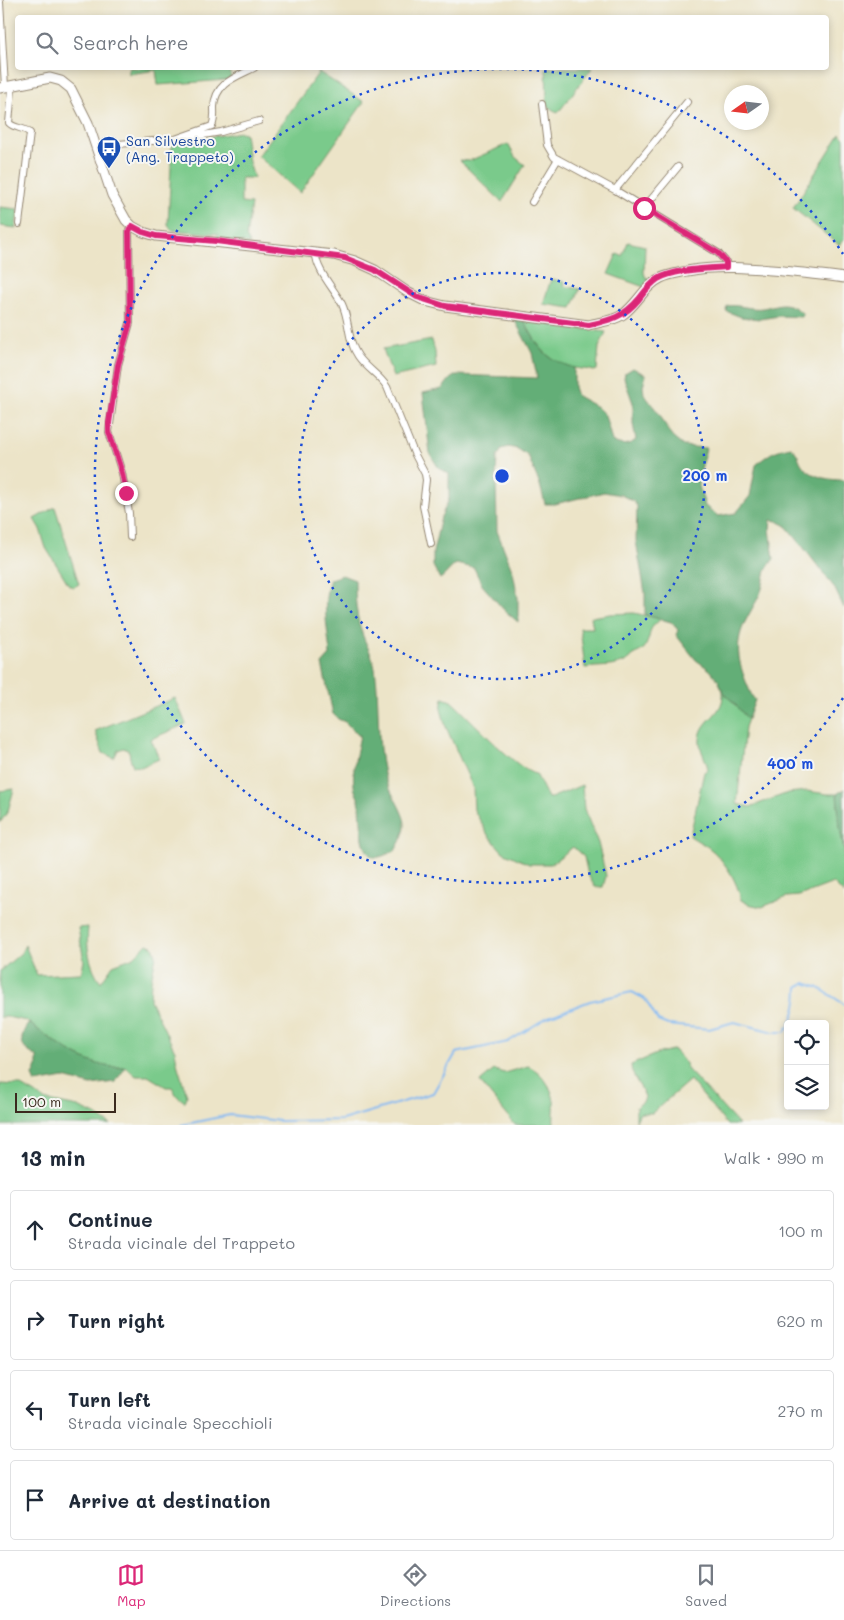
<!DOCTYPE html>
<html lang="en">
<head>
<meta charset="utf-8">
<style>
	:root { --surface:#fff; --page:#f2f2f3; --text:#1f2937; --muted:#747a83; --line:#e0e1e3; --accent:#db2777 }
	body { margin:0; font-family:Mali,sans-serif; background:var(--page); color:var(--text) }
	.controls { position:absolute; right:15px; bottom:15px; display:grid; overflow:hidden; border-radius:5px; box-shadow:0 2px 8px #0003 }
	.controls button { width:45px; height:45px; display:grid; place-items:center; padding:0; border:0; border-bottom:1px solid var(--line); background:var(--surface); color:var(--text); font:25px sans-serif }
	.compass { position:absolute; left:724px; top:85px; width:45px; height:45px; border-radius:50%; background:var(--surface); box-shadow:0 2px 8px #0003; rotate:256deg }
	.scale { position:absolute; left:15px; bottom:12px; width:101px; box-sizing:border-box; padding-left:5px; border:2px solid #3b2a1e; border-top:0; font-size:14px; line-height:18px; white-space:nowrap; color:#3b2a1e; -webkit-text-stroke:4px #f6f6f2; paint-order:stroke }
	.stop { position:absolute; width:15px; height:15px; margin:-11px; border:4px solid #db2777; border-radius:50%; background:#fff }
	.stop.end { background:#db2777; border-color:#fff; box-shadow:0 1px 5px #0008 }
	.list { margin:0; padding:0; list-style:none }
	h2 { display:flex; justify-content:space-between; align-items:center; height:65px; margin:0; padding:0 20px; font-size:21px }
	h2 small { font-size:16px; font-weight:400; color:var(--muted) }
	.list li { display:grid; grid-template-columns:32px 1fr auto; gap:15px; align-items:center; box-sizing:border-box; height:80px; margin:0 10px 10px; padding:0 10px; border:1px solid var(--line); border-radius:5px }
	.list b { display:block; font-size:19px; white-space:nowrap }
	.list p { margin:0; font-size:16px; white-space:nowrap; color:var(--muted) }
	.list em { font-size:16px; font-style:normal; color:var(--muted) }
	.icon { flex:none; width:28px; height:28px; fill:none; stroke:currentColor; stroke-width:2; stroke-linecap:round; stroke-linejoin:round }
	.map { position:relative; flex:none; width:844px; height:1125px; overflow:hidden }
	.search { position:absolute; background:var(--surface); box-shadow:0 2px 8px #0003; left:15px; right:15px; top:15px; height:55px; display:flex; align-items:center; gap:12px; box-sizing:border-box; padding:0 18px; border-radius:5px; color:var(--muted); font-size:19px }
	.sheet { height:425px; background:var(--surface) }
	nav { display:flex; justify-content:space-around; align-items:center; box-sizing:border-box; height:70px; border-top:1px solid var(--line); background:var(--surface); font-size:14px; color:var(--muted) }
	nav a { display:grid; justify-items:center; gap:2px }
	nav .on { color:var(--accent) }
	.map>svg:first-child { display:block }
</style>
</head>
<body>
<div class="map">
<svg width="844" height="1125" viewBox="0 0 844 1125">
	<rect width="100%" height="100%" fill="#f6f6f2"/>
	<filter id="ink" filterUnits="userSpaceOnUse"><feTurbulence type="fractalNoise" baseFrequency=".02" numOctaves="2"/><feDisplacementMap in="SourceGraphic" scale="10" xChannelSelector="R" yChannelSelector="G"/><feConvolveMatrix kernelMatrix="1 2 1 2 8 2 1 2 1" color-interpolation-filters="sRGB"/></filter>
	<filter id="wash" filterUnits="userSpaceOnUse"><feTurbulence type="fractalNoise" baseFrequency=".0096" numOctaves="4" result="noise"/><feDisplacementMap in="SourceGraphic" scale="20" xChannelSelector="R" yChannelSelector="G"/><feGaussianBlur stdDeviation="1.12" result="paint"/><feColorMatrix in="noise" values="0 0 0 0 0 0 0 0 0 0 0 0 0 0 0 0 0 1.4 0 .05"/><feComposite in="paint" operator="in"/></filter>
	<g filter="url(#wash)">
		<rect width="100%" height="100%" fill="#ece4c8"/>
		<!-- green -->
		<path fill="#7aca8b" stroke="#5a7a54" d="M129,68H228L231,77L227,80L158,85L156,70L129,74Z
			M546,68H592L558,113L547,106Z
			M319,72L364,102L300,193L258,156Z
			M240,132L245,133L249,162L254,178H241V203L251,204L246,237L250,244L218,240V234L171,230L168,224L172,147L173,143Z
			M840,134L844,138V239L839,245L793,208Z
			M508,144L515,157L525,165L502,202L459,160L469,161Z
			M0,207L18,209L16,228L0,226Z
			M628,242L645,246L644,273L646,278H650L644,287L608,274L617,254L622,256Z
			M551,279L565,282L564,286L580,289L572,308L543,304Z
			M524,321L606,332L599,347L597,370L594,371C588,369 581,369 574,368C546,362 537,344 524,321Z
			M432,340L435,352L436,367L393,377L383,349Z
			M55,507L79,584L74,587L69,585L46,548L40,529L34,519Z
			M634,613L661,619C646,631 653,630 646,645C643,652 639,651 634,655C633,655 629,660 628,660C617,668 598,666 585,668L580,628H593L591,617L610,614Z
			M723,691L748,719L745,727L737,804L750,807L788,793L807,791L827,794H837L840,828L844,850V894L833,883L799,896L787,897L762,907L748,904L741,900C737,881 727,865 714,852C707,845 697,841 690,836L704,772L708,769C706,758 699,750 700,739C701,718 725,716 723,691Z
			M175,698L186,724L151,739L159,759L141,767L133,766L130,758L129,751L124,748L118,750L114,758L103,753L95,731Z
			M443,698L451,701C467,715 520,773 536,774L548,798H551L582,785L584,809L598,843L606,876L603,887H595L588,875L584,857L573,847L551,864H529L503,852L488,835L474,810L473,788L446,727L441,709Z
			M14,789L8,811L0,823V791Z
			M88,927C86,945 89,967 101,982L113,965L134,957L147,944L153,946L156,955L151,982L150,1000L175,1051L178,1067L187,1096L185,1102L177,1096L172,1087H166L148,1076H136L126,1067H106L91,1062L66,1050L26,1021L7,1017H0V971L21,953L25,945L37,975L81,973L84,961L78,928Z
			M672,1050L675,1051L683,1060L688,1070L739,1125H727L690,1080L652,1113H640L636,1121V1107L643,1102L645,1098C642,1086 631,1077 631,1065L656,1054Z
			M528,1066C541,1071 552,1087 554,1101C555,1108 553,1117 554,1125H515L480,1082L494,1070L504,1073Z
			M0,1084L19,1085L34,1093L44,1100L78,1107L96,1115L111,1125H0Z"/>
		<!-- forest -->
		<path fill="#63ae77" stroke="#4f6c4a" d="M783,304C792,305 797,308 803,314L802,317L779,316L760,319L749,318L741,317L726,311L727,306C739,304 751,310 763,308C770,307 776,304 783,304Z
			M514,319L524,321C540,349 542,357 574,368V387L577,396L597,407L605,415L612,441C620,446 628,446 636,440L633,424V403L624,378L625,373L633,368L646,375L643,386L644,394L660,415L672,437L683,446L706,448L698,483L705,506L718,516L736,513L750,496L756,465C768,454 775,450 791,447C800,455 798,460 803,466C813,478 830,480 844,480V608L834,587L796,538L785,525L777,521L771,520L770,529L774,559C762,571 766,580 760,594C754,607 745,619 741,632C734,655 743,675 752,696L755,700L748,719L723,691L718,680L710,670L696,660L676,635L678,630L671,622L645,615V593L636,541L637,506L633,501L621,495L604,492L555,504H545L540,485L528,456L518,449L508,447L502,449L497,457L496,476L497,531L513,572L518,598V622L504,610L482,585L474,568L456,564C449,569 446,575 440,579L433,566V552L441,517L449,499V474L438,467L430,454L423,393L442,389L450,379L456,375L537,378L532,353Z
			M342,575L355,580C355,598 356,618 363,636C367,647 373,656 375,668C380,703 376,739 384,774C387,789 406,813 405,826C404,835 399,844 395,851C389,853 379,859 373,857C359,851 362,813 359,800C357,795 354,790 354,785C352,769 357,751 360,735H358L345,722L338,719L333,714L322,664L330,655C328,629 321,604 330,579Z
			M844,789V850L840,828L837,794Z
			M29,1023C56,1043 91,1071 126,1067L115,1082L91,1085L64,1078L36,1083L33,1076L37,1067V1057C33,1054 26,1051 24,1047C19,1039 24,1029 29,1023Z"/>
		<g fill="none" stroke-linecap="round" stroke-linejoin="round">
			<!-- stream -->
			<path stroke="#83baf3" stroke-width="2" d="M790,1024C796,1012 798,1000 798,987L805,983L819,988L844,1004
				M181,1125L230,1115L280,1121L342,1120L433,1093L456,1053L508,1042L546,1018L590,1001L632,992L645,999L658,1021L668,1025L709,1029L734,1022L774,1032H785L788,1027"/>
		</g>
	</g>
	<g filter="url(#ink)">
		<g fill="none" stroke-linecap="round" stroke-linejoin="round">
			<defs>
				<path id="street" d="M0,2L5,87
					M11,85L12,89L9,123C15,129 24,127 30,133L19,224
					M542,104L547,145L554,157L615,190L718,253L726,262V267
					M192,137L221,132L259,121
					M96,148L107,145L175,139L212,126C215,119 214,115 214,107C215,83 236,77 254,68
					M615,190L687,102
					M532,202L558,159
					M644,208L678,167
					M316,253C315,269 335,290 342,304C350,321 347,340 358,356C366,368 380,375 387,387L414,453L425,474L426,480L423,506L431,544
					M130,537L129,513L122,473L109,432L118,365L130,323L129,231L132,226"/>
				<path id="secondary" d="M0,88L50,78L61,81L71,89L88,123L112,195L126,220L132,226L143,232L156,236L334,255L355,261L375,270L409,293L425,301L445,306L589,325C600,322 613,321 622,315C637,305 644,286 661,278C669,274 678,273 687,271C719,265 750,268 783,271C803,273 824,275 844,278"/>
			</defs>
			<!-- street casing -->
			<use href="#street" stroke="#948773" stroke-width="8"/>
			<!-- secondary casing -->
			<use href="#secondary" stroke="#948773" stroke-width="11"/>
			<!-- street -->
			<use href="#street" stroke="#fff" stroke-width="6"/>
			<!-- secondary -->
			<use href="#secondary" stroke="#fff" stroke-width="9"/>
		</g>
	</g>
	<g fill="none" stroke-linecap="round" stroke-linejoin="round" filter="url(#ink)">
		<!-- route -->
		<path stroke="#db2777" stroke-width="6" d="M126,493L122,473L109,432V423L118,365L130,323L129,231L132,226L143,232L156,236L216,241L345,258L375,270L417,297L445,306L589,325C611,320 624,317 639,299C645,291 650,284 658,279C675,269 706,269 726,267V262L718,253L644,208"/>
	</g>
	<!-- distance rings -->
	<g fill="none" stroke="#1d4ed8" stroke-width="2.5" stroke-dasharray="2.5 5">
		<circle cx="502" cy="476" r="203"/>
		<path d="M843 698A407 407 0 1 1 843 254"/>
	</g>
	<!-- icons -->
	<defs>
		<symbol id="bus-pin" viewBox="-11 -11 22 30"><path d="M0 17L-7.5 6A9.5 9.5 0 1 1 7.5 6Z" fill="#1a4fb4" stroke="#f6f6f2"/><path d="M-5-6H5V4H4V6H2V4H-2V6H-4V4H-5ZM-3.5-4V0h7V-4ZM-3.5 1.2v1.5H-2V1.2ZM2 1.2v1.5H3.5V1.2Z" fill="#fff"/></symbol>
	</defs>
	<g fill-rule="evenodd">
		<use href="#bus-pin" x="95" y="134" width="28" height="38"/>
	</g>
	<g text-anchor="middle" dominant-baseline="central" stroke-width="4" stroke-linejoin="round" paint-order="stroke">
		<!-- transit labels -->
		<g font-size="14" fill="#164399" stroke="#f6f6f2" text-anchor="start">
			<text x="126" y="140">San Silvestro<tspan x="126" dy="16">(Ang. Trappeto)</tspan></text>
		</g>
	</g>
	<circle cx="502" cy="476" r="8" fill="#1d4ed8" stroke="#f6f6f2" stroke-width="2.5"/>
	<g font-size="15" text-anchor="middle" font-weight="bold" fill="#1d4ed8" stroke="#f6f6f2" stroke-width="4" stroke-linejoin="round" paint-order="stroke">
		<text x="705" y="481">200 m</text>
		<text x="790" y="769">400 m</text>
	</g>
</svg>
<div class="controls">
<button><svg class="icon" aria-label="locate" viewBox="0 0 24 24"><circle cx="12" cy="12" r="6"/><path d="M12 2v4M12 18v4M2 12h4M18 12h4"/></svg></button>
<button><svg class="icon" aria-label="layers" viewBox="0 0 24 24"><path d="M12 4l9 5-9 5-9-5zM3 14l9 5 9-5"/></svg></button>
</div>
<svg class="compass" viewBox="-18 -18 36 36"><path d="M0-13l5 13h-10z" fill="#e53935"/><path d="M0 13l5-13h-10z" fill="#747a83"/></svg>
<div class="scale">100 m</div>
<div class="stop" style="left:644px;top:208px"></div>
<div class="stop end" style="left:126px;top:493px"></div>
<div class="search"><svg class="icon" aria-label="search" viewBox="0 0 24 24"><circle cx="10" cy="10" r="6"/><path d="M15 15l6 6"/></svg>Search here</div>
</div>
<section class="sheet">
<h2>13 min<small>Walk · 990 m</small></h2>
<ul class="list">
<li><svg class="icon" aria-label="ahead" viewBox="0 0 24 24"><path d="M12 20V5M6 11l6-6 6 6"/></svg><div><b>Continue</b><p>Strada vicinale del Trappeto</p></div><em>100 m</em></li>
<li><svg class="icon" aria-label="right" viewBox="0 0 24 24"><path d="M7 20v-9h11M14 6l5 5-5 5"/></svg><div><b>Turn right</b></div><em>620 m</em></li>
<li><svg class="icon" aria-label="left" viewBox="0 0 24 24"><path d="M17 20v-9H6M10 6l-5 5 5 5"/></svg><div><b>Turn left</b><p>Strada vicinale Specchioli</p></div><em>270 m</em></li>
<li><svg class="icon" aria-label="arrive" viewBox="0 0 24 24"><path d="M6 21V4h12l-3 4 3 4H6"/></svg><div><b>Arrive at destination</b></div></li>
</ul>
</section>
<nav>
<a class="on"><svg class="icon" aria-label="map" viewBox="0 0 24 24"><path d="M3 6l6-2 6 2 6-2v14l-6 2-6-2-6 2zM9 4v14M15 6v14"/></svg>Map</a>
<a><svg class="icon" aria-label="directions" viewBox="0 0 24 24"><path d="M12 3l9 9-9 9-9-9zM9 14v-3h6M13 9l2 2-2 2"/></svg>Directions</a>
<a><svg class="icon" aria-label="saved" viewBox="0 0 24 24"><path d="M7 4h10v16l-5-4-5 4z"/></svg>Saved</a>
</nav>
</body>
</html>
